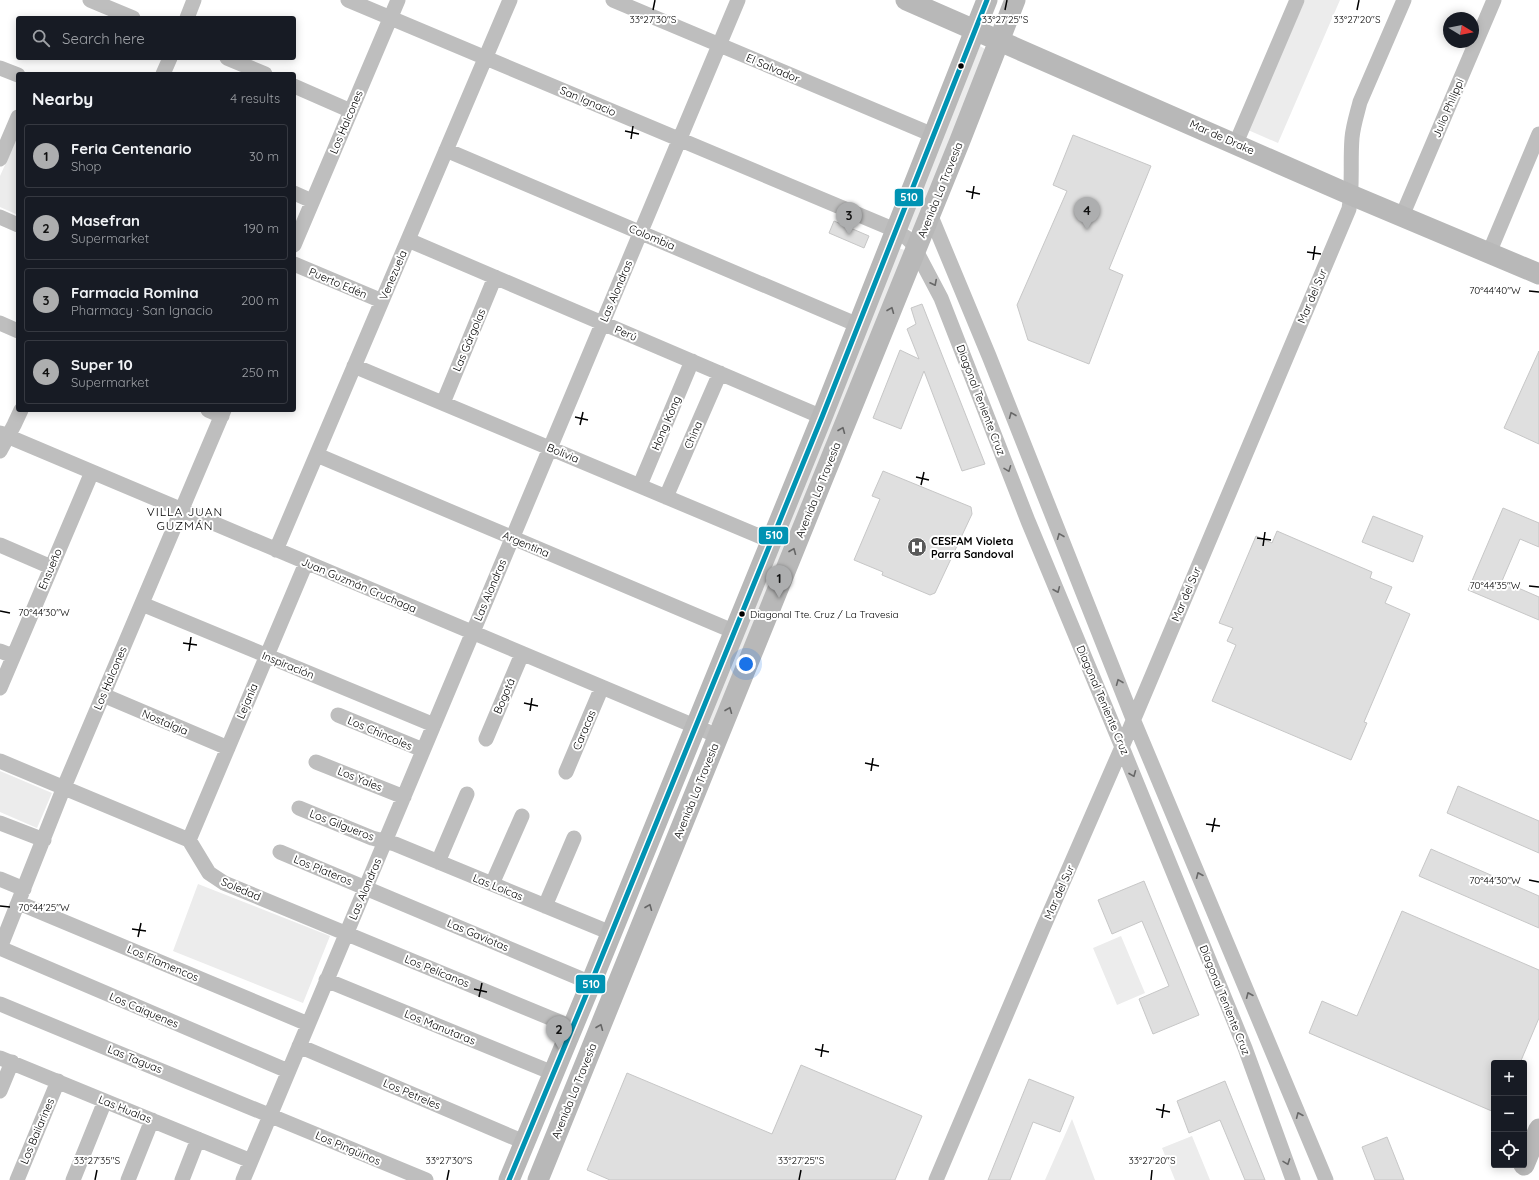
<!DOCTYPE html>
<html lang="en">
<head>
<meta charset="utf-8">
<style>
	:root { --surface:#171b24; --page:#20242c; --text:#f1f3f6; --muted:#9ea1a6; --line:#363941; --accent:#adaeaf }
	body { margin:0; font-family:Quicksand,sans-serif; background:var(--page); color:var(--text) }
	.controls { position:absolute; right:12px; bottom:12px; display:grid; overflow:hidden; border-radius:4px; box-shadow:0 2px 10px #0003 }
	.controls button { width:36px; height:36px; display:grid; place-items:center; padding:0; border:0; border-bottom:1px solid var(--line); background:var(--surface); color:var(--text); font:20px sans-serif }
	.compass { position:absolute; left:1443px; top:12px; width:36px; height:36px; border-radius:50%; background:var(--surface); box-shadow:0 2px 10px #0003; rotate:100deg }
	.you { position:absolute; left:746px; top:664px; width:14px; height:14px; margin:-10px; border:3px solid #fff; border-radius:50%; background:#1a73e8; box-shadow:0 0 0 6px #1a73e833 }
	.badge { display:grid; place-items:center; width:26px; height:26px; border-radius:50%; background:var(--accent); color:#111; font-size:13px; font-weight:700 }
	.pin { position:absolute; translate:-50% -33px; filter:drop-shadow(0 1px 2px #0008) }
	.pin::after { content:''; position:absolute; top:21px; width:14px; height:12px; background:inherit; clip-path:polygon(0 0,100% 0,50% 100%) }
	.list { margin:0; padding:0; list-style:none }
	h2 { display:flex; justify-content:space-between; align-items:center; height:52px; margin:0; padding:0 16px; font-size:17px }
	h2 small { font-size:13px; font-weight:400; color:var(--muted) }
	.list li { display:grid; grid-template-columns:26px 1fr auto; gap:12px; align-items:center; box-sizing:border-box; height:64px; margin:0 8px 8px; padding:0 8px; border:1px solid var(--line); border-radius:4px }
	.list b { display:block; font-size:15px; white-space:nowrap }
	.list p { margin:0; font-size:13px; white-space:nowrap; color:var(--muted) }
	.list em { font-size:13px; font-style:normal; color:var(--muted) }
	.icon { flex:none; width:22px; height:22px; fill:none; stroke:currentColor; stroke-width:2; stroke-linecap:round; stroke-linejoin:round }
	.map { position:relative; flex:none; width:1539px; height:1180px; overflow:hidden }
	.search { position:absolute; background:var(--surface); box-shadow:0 2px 10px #0003; left:16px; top:16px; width:280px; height:44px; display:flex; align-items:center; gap:10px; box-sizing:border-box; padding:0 14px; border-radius:4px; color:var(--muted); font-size:15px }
	.panel { position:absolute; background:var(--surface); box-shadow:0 2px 10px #0003; left:16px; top:72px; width:280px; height:340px; border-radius:4px }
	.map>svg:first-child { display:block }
</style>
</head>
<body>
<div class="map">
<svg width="1539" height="1180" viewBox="0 0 1539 1180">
	<rect width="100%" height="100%" fill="#fff"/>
	<!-- green -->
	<path fill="#ececec" d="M1305,0H1340L1278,143L1248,130Z
		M980,46L988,51L913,231L905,227Z
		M18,136V215L0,207V176Z
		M896,247L907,251L714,725L707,722Z
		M0,771L52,793L37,828L0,812Z
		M198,884L330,936L303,1003L173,951Z
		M1121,936L1145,993L1117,1005L1093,948Z
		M1072,1119L1095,1180H1045Z
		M1192,1136L1210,1180H1175L1162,1148Z"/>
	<!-- building -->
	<path fill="#dfdfdf" stroke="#c7c7c7" d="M1073,135L1151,166L1109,269L1123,275L1089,364L1028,340L1017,305L1067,191L1053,185Z
		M834,221L869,236L864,248L829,233Z
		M922,304L985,464L962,471L924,371L901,429L873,418L900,350L919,359L907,329L916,324L911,308Z
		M1539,351V444L1504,428Z
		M883,471L971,507L972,514L935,593L930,595L882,575L883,572L854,560L880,499L872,496Z
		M1503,508L1539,523V547L1520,539L1502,581L1539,597V620L1468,590Z
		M1373,516L1423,536L1413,562L1362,542Z
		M1277,531L1372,572L1370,578L1392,587L1385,603L1410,614L1364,722L1367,723L1351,760L1212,701L1236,645L1227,641L1233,628L1219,623L1256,536L1272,543Z
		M1458,786L1539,821V853L1447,813Z
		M1431,849L1539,896V928L1419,876Z
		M1144,881L1199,1015L1153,1034L1139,999L1169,986L1142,921L1112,934L1098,900Z
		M1402,911L1539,970V1018L1520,1063H1494V1112L1309,1033L1322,1001L1357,1016Z
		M801,1065L922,1116L895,1180H610L587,1170L627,1073L772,1134Z
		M1029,1079L1074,1097L1060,1132L1033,1122L1010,1180H988Z
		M1225,1081L1265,1180H1245L1220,1120L1189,1133L1177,1101Z
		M1387,1137L1404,1180H1375L1362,1147Z"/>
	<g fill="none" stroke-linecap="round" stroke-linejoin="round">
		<!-- street -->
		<path stroke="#bebebe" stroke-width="15" d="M90,0L133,18
			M348,0L895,230L907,238L912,243L941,298L1028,521L1122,747L1245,1048L1293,1180
			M613,0L933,135
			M187,18L194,0
			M227,58L265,74
			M0,68L18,75
			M163,74L170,58
			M294,86L351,111
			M1236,143L1297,0
			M446,150L858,325
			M0,159L18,117
			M294,193L312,201
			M930,214L989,356L1133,719L1326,1180
			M1402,216L1494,0
			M0,217L18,225
			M408,240L822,417
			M294,245L398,0
			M1489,253L1539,134
			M294,264L382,301
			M0,323L18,331
			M354,366L771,541
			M443,403L495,277
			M208,410L222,416
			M0,433L718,736
			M0,451L14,425L21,410
			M317,455L735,632
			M640,485L692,361
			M666,497L720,373
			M0,545L51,567
			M276,550L510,0
			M142,604L434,725
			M0,651L13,656
			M0,688L92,472
			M103,695L228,748
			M338,715L423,750
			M486,739L522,654
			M0,761L189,840L209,873L224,883L572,1027
			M316,762L404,797
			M566,772L602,687
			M299,808L372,838L395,844L611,933
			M0,823L44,840
			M189,840L306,563
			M280,852L591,983
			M438,862L467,794
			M0,879L24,889
			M492,884L522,816
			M19,903L308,1024
			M545,906L574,838
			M0,948L64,787L224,410
			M0,948L288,1071
			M326,980L553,1073
			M0,1004L426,1180
			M299,1046L524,1142
			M0,1058L251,1161
			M0,1091L12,1062
			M17,1180L58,1081
			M73,1180L105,1101
			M128,1180L152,1120
			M182,1180L198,1139
			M243,1180L738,0
			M936,1180L1043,928L1122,747L1349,209C1353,186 1350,162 1352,138C1353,126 1357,114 1360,102L1404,0"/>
		<!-- secondary -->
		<path stroke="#b8b8b8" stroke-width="21" d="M906,0L1351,195L1539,274
			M1524,1165L1539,1129
			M509,1180L591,983L822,417L987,0
			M538,1180L959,143L1015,0"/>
		<defs>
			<path id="bus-1" d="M509,1180L591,983L822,417L987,0"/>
		</defs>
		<!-- bus-1 casing -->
		<use href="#bus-1" stroke="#fff" stroke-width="8"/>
		<!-- bus-1 -->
		<use href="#bus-1" stroke="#0093b3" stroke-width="5"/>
	</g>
	<!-- one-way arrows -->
	<defs><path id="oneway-chevron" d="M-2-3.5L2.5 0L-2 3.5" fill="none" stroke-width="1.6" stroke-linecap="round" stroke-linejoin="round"/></defs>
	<g stroke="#686868">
		<use href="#oneway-chevron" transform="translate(934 283) rotate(63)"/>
		<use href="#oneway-chevron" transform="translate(1012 415) rotate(-112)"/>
		<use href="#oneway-chevron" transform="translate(1008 469) rotate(69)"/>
		<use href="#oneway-chevron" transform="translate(1060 536) rotate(-112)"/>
		<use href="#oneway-chevron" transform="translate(1057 590) rotate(67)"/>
		<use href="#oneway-chevron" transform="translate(1119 682) rotate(-112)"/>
		<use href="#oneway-chevron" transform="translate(1133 774) rotate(68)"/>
		<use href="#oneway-chevron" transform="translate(1199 875) rotate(-113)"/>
		<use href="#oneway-chevron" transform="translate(1249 995) rotate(-113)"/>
		<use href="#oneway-chevron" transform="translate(1299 1115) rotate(-113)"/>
		<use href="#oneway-chevron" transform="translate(1287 1162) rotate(70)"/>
	</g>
	<g stroke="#656565">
		<use href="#oneway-chevron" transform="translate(891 310) rotate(-68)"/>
		<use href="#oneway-chevron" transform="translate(842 430) rotate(-68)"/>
		<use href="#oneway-chevron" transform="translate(793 551) rotate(-68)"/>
		<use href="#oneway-chevron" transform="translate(729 710) rotate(-68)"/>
		<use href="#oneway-chevron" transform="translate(649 907) rotate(-68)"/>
		<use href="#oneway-chevron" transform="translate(600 1027) rotate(-68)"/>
	</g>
	<!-- ticks -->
	<path fill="none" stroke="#000" stroke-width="1.5" d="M653,10L655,0M1005,10L1007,0M1357,10L1359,0M625,131L639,134M631,139L633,126M966,191L980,194M972,199L974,186M1307,252L1321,254M1313,260L1315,246M1529,291L1539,292M575,417L588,420M580,425L583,412M916,477L929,480M921,485L924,472M1257,538L1271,540M1263,546L1265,532M1529,586L1539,587M0,611L10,613M183,643L197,645M189,651L191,637M524,703L538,706M530,711L532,698M865,763L879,766M871,771L873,758M1206,824L1220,826M1212,832L1215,818M1529,880L1539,882M0,906L10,907M132,929L146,931M138,937L141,923M474,989L487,992M479,997L482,983M815,1049L829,1052M821,1057L823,1044M1156,1109L1170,1112M1162,1118L1164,1104M95,1180L97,1170M447,1180L449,1170M799,1180L801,1170M1151,1180L1152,1170"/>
	<!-- icons -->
	<defs>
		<symbol id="hospital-disc" viewBox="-11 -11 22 22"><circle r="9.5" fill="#595959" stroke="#fff"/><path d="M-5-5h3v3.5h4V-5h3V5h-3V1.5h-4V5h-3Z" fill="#fff"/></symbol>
	</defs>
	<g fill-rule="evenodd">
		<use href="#hospital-disc" x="906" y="536" width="22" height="22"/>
	</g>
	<!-- markers -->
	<g fill="#000" stroke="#fff" stroke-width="1.5">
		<circle cx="961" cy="66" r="3.5"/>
		<circle cx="742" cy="614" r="3.5"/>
	</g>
	<g text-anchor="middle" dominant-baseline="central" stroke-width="4" stroke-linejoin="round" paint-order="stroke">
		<!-- bus labels -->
		<g font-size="10" fill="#000" stroke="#fff" text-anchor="start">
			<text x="750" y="614">Diagonal Tte. Cruz / La Travesia</text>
		</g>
		<!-- street labels -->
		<g font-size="11" fill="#000" stroke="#fff">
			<text transform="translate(773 68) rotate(23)">El Salvador</text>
			<text transform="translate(588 101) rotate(23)">San Ignacio</text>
			<text transform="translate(1448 108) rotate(-67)">Julio Philippi</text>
			<text transform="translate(346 122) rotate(-67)">Los Halcones</text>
			<text transform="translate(1222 137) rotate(24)">Mar de Drake</text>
			<text transform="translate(940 190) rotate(-68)">Avenida La Travesía</text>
			<text transform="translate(652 237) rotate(23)">Colombia</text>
			<text transform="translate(393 275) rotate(-67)">Venezuela</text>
			<text transform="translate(338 283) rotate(23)">Puerto Edén</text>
			<text transform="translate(616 291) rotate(-67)">Las Alondras</text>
			<text transform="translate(1312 296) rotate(-67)">Mar del Sur</text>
			<text transform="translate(626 333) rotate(23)">Perú</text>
			<text transform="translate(469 340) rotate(-67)">Las Gárgolas</text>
			<text transform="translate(981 400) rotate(69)">Diagonal Teniente Cruz</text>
			<text transform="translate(666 423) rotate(-67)">Hong Kong</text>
			<text transform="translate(693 435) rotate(-67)">China</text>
			<text transform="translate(563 453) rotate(23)">Bolivia</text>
			<text transform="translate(818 490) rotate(-68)">Avenida La Travesía</text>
			<text transform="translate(526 544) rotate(23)">Argentina</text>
			<text transform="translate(50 569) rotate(-67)">Ensueño</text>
			<text transform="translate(359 585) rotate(23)">Juan Guzmán Cruchaga</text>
			<text transform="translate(490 590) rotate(-67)">Las Alondras</text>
			<text transform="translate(1186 594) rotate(-67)">Mar del Sur</text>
			<text transform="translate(288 665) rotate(22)">Inspiración</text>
			<text transform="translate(110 678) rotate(-67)">Los Halcones</text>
			<text transform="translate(504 696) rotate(-67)">Bogotá</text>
			<text transform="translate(1103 700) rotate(67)">Diagonal Teniente Cruz</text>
			<text transform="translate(247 701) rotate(-67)">Lejanía</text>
			<text transform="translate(165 722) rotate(23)">Nostalgia</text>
			<text transform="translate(584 730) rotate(-67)">Caracas</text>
			<text transform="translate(380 733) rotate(23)">Los Chincoles</text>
			<text transform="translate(360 779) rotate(22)">Los Yales</text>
			<text transform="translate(696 791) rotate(-68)">Avenida La Travesía</text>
			<text transform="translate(342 825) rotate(21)">Los Gilgueros</text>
			<text transform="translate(323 870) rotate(22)">Los Plateros</text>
			<text transform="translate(498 887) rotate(22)">Las Loicas</text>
			<text transform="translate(241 889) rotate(23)">Soledad</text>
			<text transform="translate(365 889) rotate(-67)">Las Alondras</text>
			<text transform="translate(1059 892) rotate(-66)">Mar del Sur</text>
			<text transform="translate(478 935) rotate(23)">Las Gaviotas</text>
			<text transform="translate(163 963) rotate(23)">Los Flamencos</text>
			<text transform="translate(437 971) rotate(22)">Los Pelícanos</text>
			<text transform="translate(1225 1000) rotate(68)">Diagonal Teniente Cruz</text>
			<text transform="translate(144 1010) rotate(23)">Los Caiquenes</text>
			<text transform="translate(440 1027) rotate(22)">Los Manutaras</text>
			<text transform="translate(135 1059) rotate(22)">Las Taguas</text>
			<text transform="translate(574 1091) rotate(-68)">Avenida La Travesía</text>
			<text transform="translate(412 1094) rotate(23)">Los Petreles</text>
			<text transform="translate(125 1109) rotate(22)">Las Hualas</text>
			<text transform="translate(37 1131) rotate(-67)">Los Bailarines</text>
			<text transform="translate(348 1148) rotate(23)">Los Pingüinos</text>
		</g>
		<!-- poi labels -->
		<g font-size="11" font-weight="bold" fill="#000" stroke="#fff" text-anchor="start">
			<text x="931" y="541">CESFAM Violeta<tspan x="931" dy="13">Parra Sandoval</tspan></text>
		</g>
		<!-- neighbourhood labels -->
		<g font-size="12" letter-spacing="1" fill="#000" stroke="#fff">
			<text x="185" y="511">VILLA JUAN<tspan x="185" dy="14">GUZMÁN</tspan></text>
		</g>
	</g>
	<g font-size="10" text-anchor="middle" fill="#000" stroke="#fff" stroke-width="4" stroke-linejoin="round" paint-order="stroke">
		<text x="653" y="23">33°27'30"S</text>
		<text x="1005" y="23">33°27'25"S</text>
		<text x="1357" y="23">33°27'20"S</text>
		<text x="1495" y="294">70°44'40"W</text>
		<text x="1495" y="589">70°44'35"W</text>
		<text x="44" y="616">70°44'30"W</text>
		<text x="1495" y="884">70°44'30"W</text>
		<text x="44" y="911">70°44'25"W</text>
		<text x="97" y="1164">33°27'35"S</text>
		<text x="449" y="1164">33°27'30"S</text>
		<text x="801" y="1164">33°27'25"S</text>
		<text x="1152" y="1164">33°27'20"S</text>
	</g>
	<g stroke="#fff" stroke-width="1.5">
		<rect x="894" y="188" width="30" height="19" rx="4" fill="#0093b3"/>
		<rect x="758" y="526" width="31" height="19" rx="4" fill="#0093b3"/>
		<rect x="575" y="974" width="31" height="20" rx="4" fill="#0093b3"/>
	</g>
	<g font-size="11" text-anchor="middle" font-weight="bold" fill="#fff">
		<text x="909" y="201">510</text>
		<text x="774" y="539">510</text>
		<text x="591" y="988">510</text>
	</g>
</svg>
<div class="controls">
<button>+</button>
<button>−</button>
<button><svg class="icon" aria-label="locate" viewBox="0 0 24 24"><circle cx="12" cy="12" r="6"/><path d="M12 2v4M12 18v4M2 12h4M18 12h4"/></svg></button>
</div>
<svg class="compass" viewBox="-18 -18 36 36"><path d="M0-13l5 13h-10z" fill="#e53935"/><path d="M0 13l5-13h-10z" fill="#9ea1a6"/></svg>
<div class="you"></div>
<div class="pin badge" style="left:779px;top:598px">1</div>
<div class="pin badge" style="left:559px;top:1049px">2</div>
<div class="pin badge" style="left:849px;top:235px">3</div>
<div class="pin badge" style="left:1087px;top:230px">4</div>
<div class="search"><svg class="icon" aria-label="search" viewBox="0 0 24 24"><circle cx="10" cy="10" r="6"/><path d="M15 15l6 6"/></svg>Search here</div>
<section class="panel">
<h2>Nearby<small>4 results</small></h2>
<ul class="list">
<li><span class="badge">1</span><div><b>Feria Centenario</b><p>Shop</p></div><em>30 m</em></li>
<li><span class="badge">2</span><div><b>Masefran</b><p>Supermarket</p></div><em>190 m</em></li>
<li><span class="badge">3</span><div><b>Farmacia Romina</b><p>Pharmacy · San Ignacio</p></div><em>200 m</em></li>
<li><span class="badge">4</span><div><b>Super 10</b><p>Supermarket</p></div><em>250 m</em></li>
</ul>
</section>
</div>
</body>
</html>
